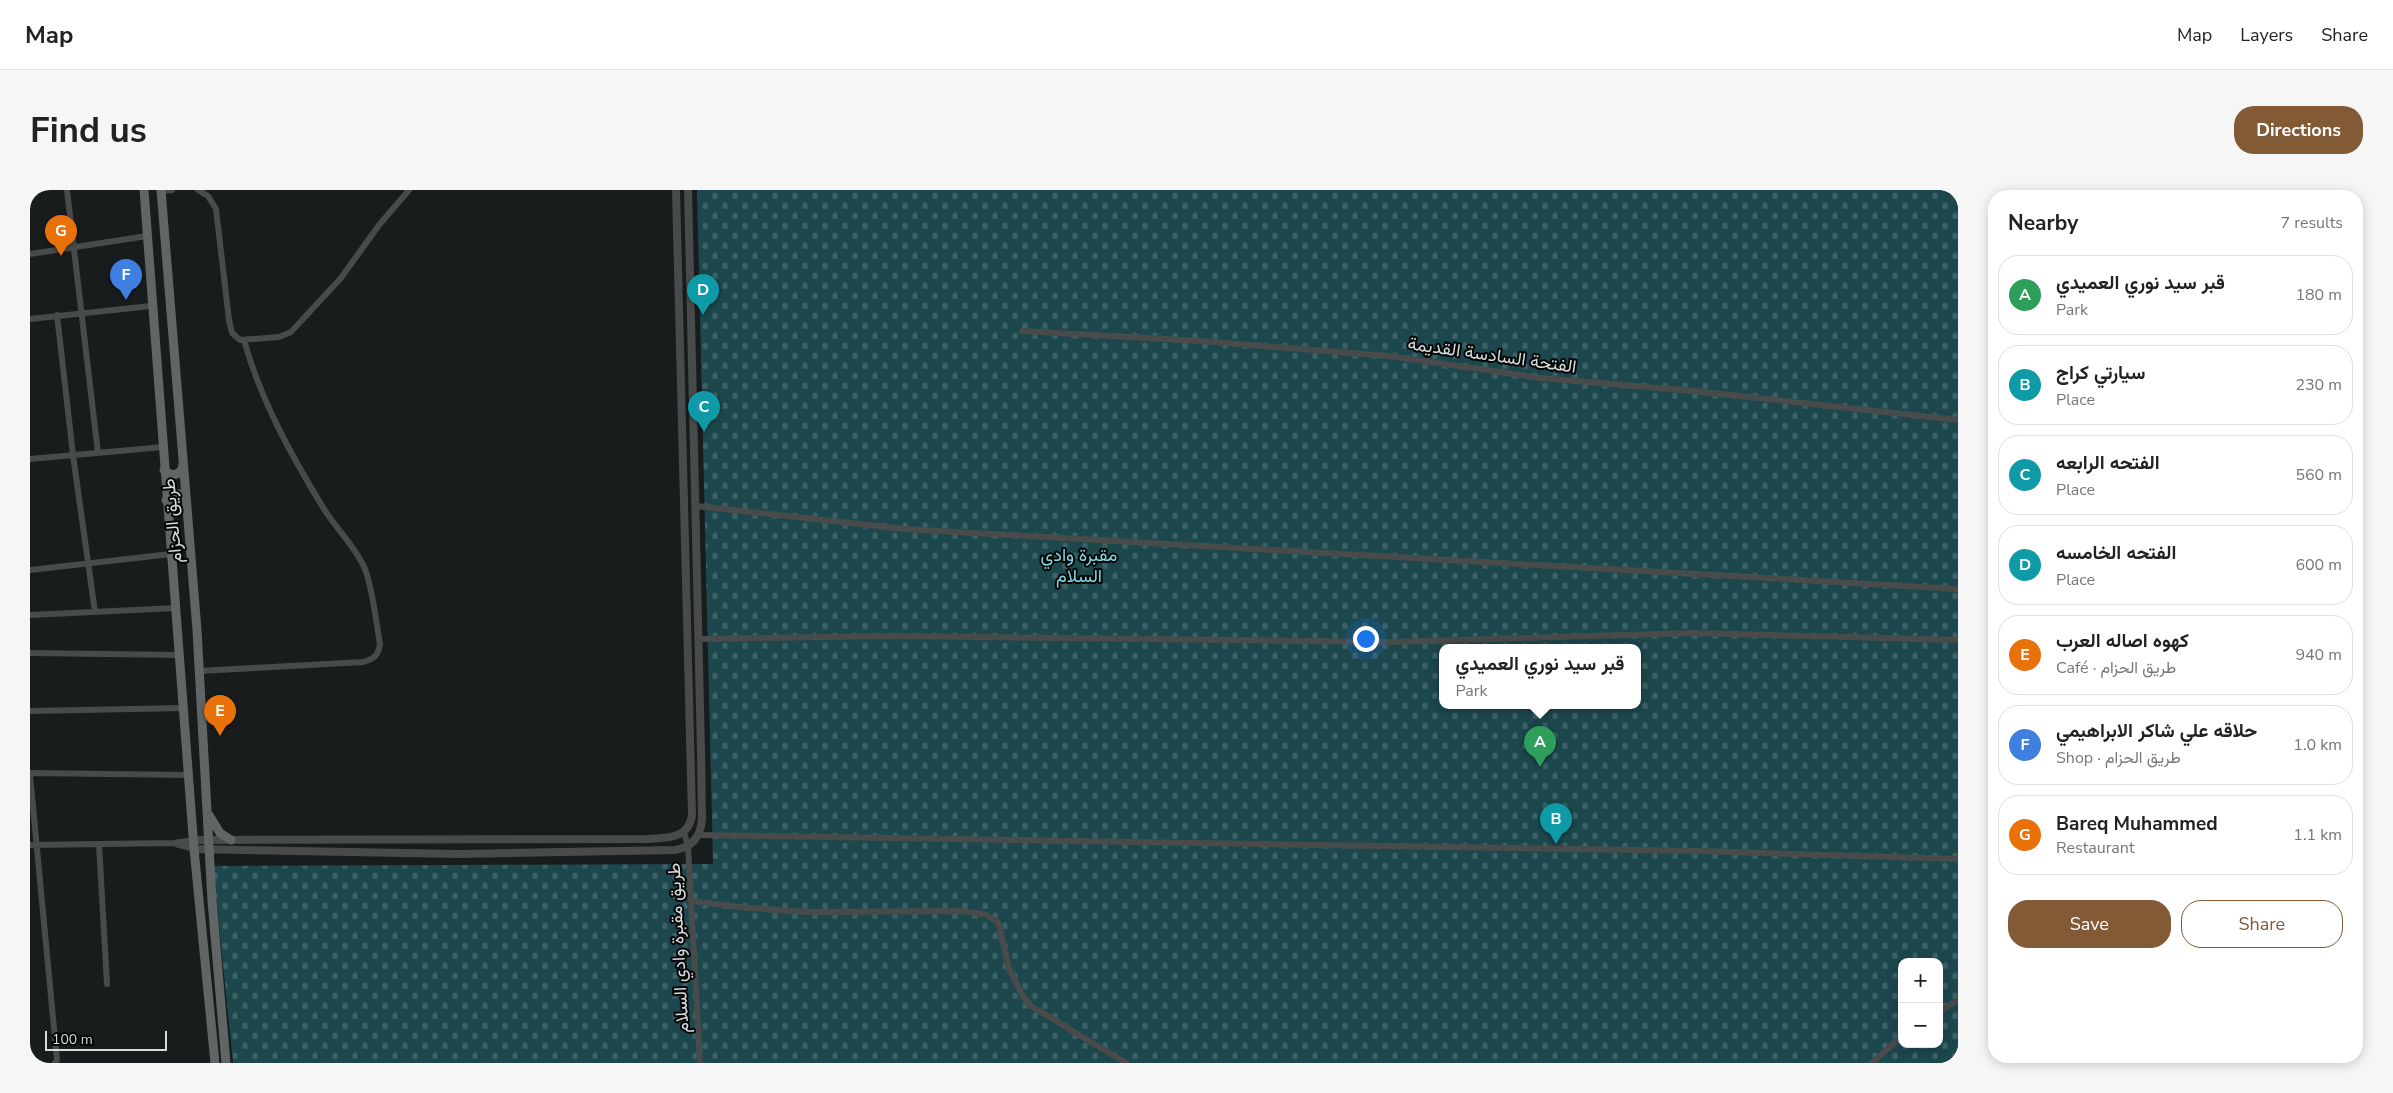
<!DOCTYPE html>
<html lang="en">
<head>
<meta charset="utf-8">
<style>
	:root { --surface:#fff; --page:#f6f6f6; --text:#222; --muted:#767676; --line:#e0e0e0; --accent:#835a36 }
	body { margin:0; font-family:"Nunito Sans",Vazirmatn,sans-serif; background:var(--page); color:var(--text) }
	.controls { position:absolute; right:15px; bottom:15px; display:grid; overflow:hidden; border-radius:10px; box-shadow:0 2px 12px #0003 }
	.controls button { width:45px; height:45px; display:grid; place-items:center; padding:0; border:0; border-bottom:1px solid var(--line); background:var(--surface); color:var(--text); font:25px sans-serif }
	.scale { position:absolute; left:15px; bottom:12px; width:122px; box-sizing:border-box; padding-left:5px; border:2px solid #d8dadb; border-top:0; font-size:14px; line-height:18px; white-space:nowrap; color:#d8dadb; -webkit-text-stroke:4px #050606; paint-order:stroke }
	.you { position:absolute; left:1335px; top:448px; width:18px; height:18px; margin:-12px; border:4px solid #fff; border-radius:50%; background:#1a73e8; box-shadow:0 0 0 8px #1a73e833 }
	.badge { display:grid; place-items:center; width:32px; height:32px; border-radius:50%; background:var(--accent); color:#fff; font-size:16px; font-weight:700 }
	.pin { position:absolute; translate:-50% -41px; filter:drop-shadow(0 1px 2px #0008) }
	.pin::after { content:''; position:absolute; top:26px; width:18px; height:15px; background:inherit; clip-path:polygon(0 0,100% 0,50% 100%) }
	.popup { position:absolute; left:1409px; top:454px; width:202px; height:65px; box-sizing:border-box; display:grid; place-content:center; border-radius:10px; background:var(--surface); filter:drop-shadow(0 1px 4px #0005); font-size:16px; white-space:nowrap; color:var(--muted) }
	.popup b { font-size:19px; color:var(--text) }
	.popup::after { content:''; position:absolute; left:50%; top:100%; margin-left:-10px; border:10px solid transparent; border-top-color:var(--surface) }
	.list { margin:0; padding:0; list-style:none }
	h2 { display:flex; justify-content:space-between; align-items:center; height:65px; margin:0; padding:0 20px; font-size:21px }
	h2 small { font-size:16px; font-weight:400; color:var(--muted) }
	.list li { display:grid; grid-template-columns:32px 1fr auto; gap:15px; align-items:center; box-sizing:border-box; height:80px; margin:0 10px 10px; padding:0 10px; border:1px solid var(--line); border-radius:20px }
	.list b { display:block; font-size:19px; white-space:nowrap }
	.list p { margin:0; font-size:16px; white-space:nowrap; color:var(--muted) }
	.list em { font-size:16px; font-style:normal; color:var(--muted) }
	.actions { display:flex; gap:10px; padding:15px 20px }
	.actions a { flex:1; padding:11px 0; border:1px solid var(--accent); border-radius:20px; text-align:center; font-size:18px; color:var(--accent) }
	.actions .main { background:var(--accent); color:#fff }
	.map { position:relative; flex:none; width:1928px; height:873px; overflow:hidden; border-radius:20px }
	header { display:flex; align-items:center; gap:30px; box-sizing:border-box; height:70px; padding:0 25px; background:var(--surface); border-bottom:1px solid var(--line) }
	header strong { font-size:24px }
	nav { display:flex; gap:28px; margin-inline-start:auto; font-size:18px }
	.intro { display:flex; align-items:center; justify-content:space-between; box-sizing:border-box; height:120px; padding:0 30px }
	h1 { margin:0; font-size:35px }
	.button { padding:12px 22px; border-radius:20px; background:var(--accent); color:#fff; font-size:18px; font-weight:700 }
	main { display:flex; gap:30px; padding:0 30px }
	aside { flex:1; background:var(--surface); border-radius:20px; box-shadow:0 2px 12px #0003 }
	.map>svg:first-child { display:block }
</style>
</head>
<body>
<header>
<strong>Map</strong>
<nav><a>Map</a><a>Layers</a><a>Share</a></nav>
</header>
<div class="intro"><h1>Find us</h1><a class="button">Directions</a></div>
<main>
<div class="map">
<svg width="1928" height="873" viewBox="0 0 1928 873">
	<defs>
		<pattern id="cemetery-stones" width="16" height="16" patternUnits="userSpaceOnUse" patternTransform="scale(1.25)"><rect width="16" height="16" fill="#1c474d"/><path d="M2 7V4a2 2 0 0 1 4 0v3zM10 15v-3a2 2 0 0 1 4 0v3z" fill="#3c6166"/></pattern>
	</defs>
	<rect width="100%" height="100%" fill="#181c1c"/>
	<!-- cemetery -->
	<path fill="url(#cemetery-stones)" fill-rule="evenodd" d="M667,0H1928V873H203L183,676L683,674ZM1412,458H1608V516H1412ZM1872,772H1909V854H1872Z"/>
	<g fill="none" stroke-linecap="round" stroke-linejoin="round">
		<!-- minor -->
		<path stroke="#494b4b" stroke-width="6" d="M37,0L68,263
			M168,0L178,6L186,19L199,130L202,143L210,150L249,147L261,142L311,88L349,35L379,0
			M131,1L142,0
			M0,64L117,46
			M27,125L43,265L65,422
			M0,129L121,116
			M992,141L1170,151L1359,166L1511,188L1664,201L1928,230
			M0,269L133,257
			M666,316L875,339L1928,399
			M0,380L141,364
			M0,425L146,418
			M670,449L861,446L1359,452L1664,443L1928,450
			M0,463L150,465
			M169,481L333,472C344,469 348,466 350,454C346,432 343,400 335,379C325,356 307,340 294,319C261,265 231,211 214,150
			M0,521L154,518
			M0,583L158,585
			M0,585L27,870L25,873
			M654,642L658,656L670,873
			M668,645L1669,661L1928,669
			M69,654L77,794
			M146,654L164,659
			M0,655L144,653L163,650
			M661,711L718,718L778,722L931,721L954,724L968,732L979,779L994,808L1001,816L1096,873
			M1909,822L1928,810
			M1842,873L1872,846"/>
		<!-- tertiary -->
		<path stroke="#494b4b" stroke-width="8" d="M163,650L618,649C636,648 659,649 662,625L646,0
			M164,659L429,664L645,660C663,657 671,646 672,628L671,561L658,0"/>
		<!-- secondary -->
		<path stroke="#626566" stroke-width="9" d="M114,0L164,659L185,873
			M131,0L167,440L182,711L196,873
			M134,280C142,288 152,285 153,274
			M136,310C142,301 152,301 156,311
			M179,625L190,643L201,650"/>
	</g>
	<g text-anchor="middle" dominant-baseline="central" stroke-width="4" stroke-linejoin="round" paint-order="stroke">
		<!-- street labels -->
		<g font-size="18" fill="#d8dadb" stroke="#050606">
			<text transform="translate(1462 165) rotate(8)">الفتحة السادسة القديمة</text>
			<text transform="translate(142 331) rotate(-95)">طريق الحزام</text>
			<text transform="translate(648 758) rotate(-93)">طريق مقبرة وادي السلام</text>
		</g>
		<!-- park labels -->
		<g font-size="18" fill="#7edae5" stroke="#050606">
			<text x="1049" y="365">مقبرة وادي<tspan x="1049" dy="21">السلام</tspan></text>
		</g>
	</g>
</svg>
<div class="controls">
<button>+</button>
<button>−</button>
</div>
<div class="scale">100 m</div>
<div class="you"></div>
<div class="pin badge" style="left:1510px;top:577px;background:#2e9e5b">A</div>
<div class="popup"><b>قبر سيد نوري العميدي</b>Park</div>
<div class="pin badge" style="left:1526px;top:654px;background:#0f9aa8">B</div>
<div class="pin badge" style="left:674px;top:242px;background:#0f9aa8">C</div>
<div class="pin badge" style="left:673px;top:125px;background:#0f9aa8">D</div>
<div class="pin badge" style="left:190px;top:546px;background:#e8710a">E</div>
<div class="pin badge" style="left:96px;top:110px;background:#3f7fe0">F</div>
<div class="pin badge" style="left:31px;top:66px;background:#e8710a">G</div>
</div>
<aside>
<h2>Nearby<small>7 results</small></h2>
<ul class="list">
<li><span class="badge" style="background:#2e9e5b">A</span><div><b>قبر سيد نوري العميدي</b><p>Park</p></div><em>180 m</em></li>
<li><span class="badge" style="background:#0f9aa8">B</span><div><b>سيارتي كراج</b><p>Place</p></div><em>230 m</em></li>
<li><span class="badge" style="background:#0f9aa8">C</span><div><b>الفتحه الرابعه</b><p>Place</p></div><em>560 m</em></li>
<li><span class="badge" style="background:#0f9aa8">D</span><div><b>الفتحه الخامسه</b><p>Place</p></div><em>600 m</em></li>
<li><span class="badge" style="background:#e8710a">E</span><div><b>كهوه اصاله العرب</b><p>Café · طريق الحزام</p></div><em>940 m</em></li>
<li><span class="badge" style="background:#3f7fe0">F</span><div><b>حلاقه علي شاكر الابراهيمي</b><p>Shop · طريق الحزام</p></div><em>1.0 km</em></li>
<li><span class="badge" style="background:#e8710a">G</span><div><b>Bareq Muhammed</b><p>Restaurant</p></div><em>1.1 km</em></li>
</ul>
<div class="actions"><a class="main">Save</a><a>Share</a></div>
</aside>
</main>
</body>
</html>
